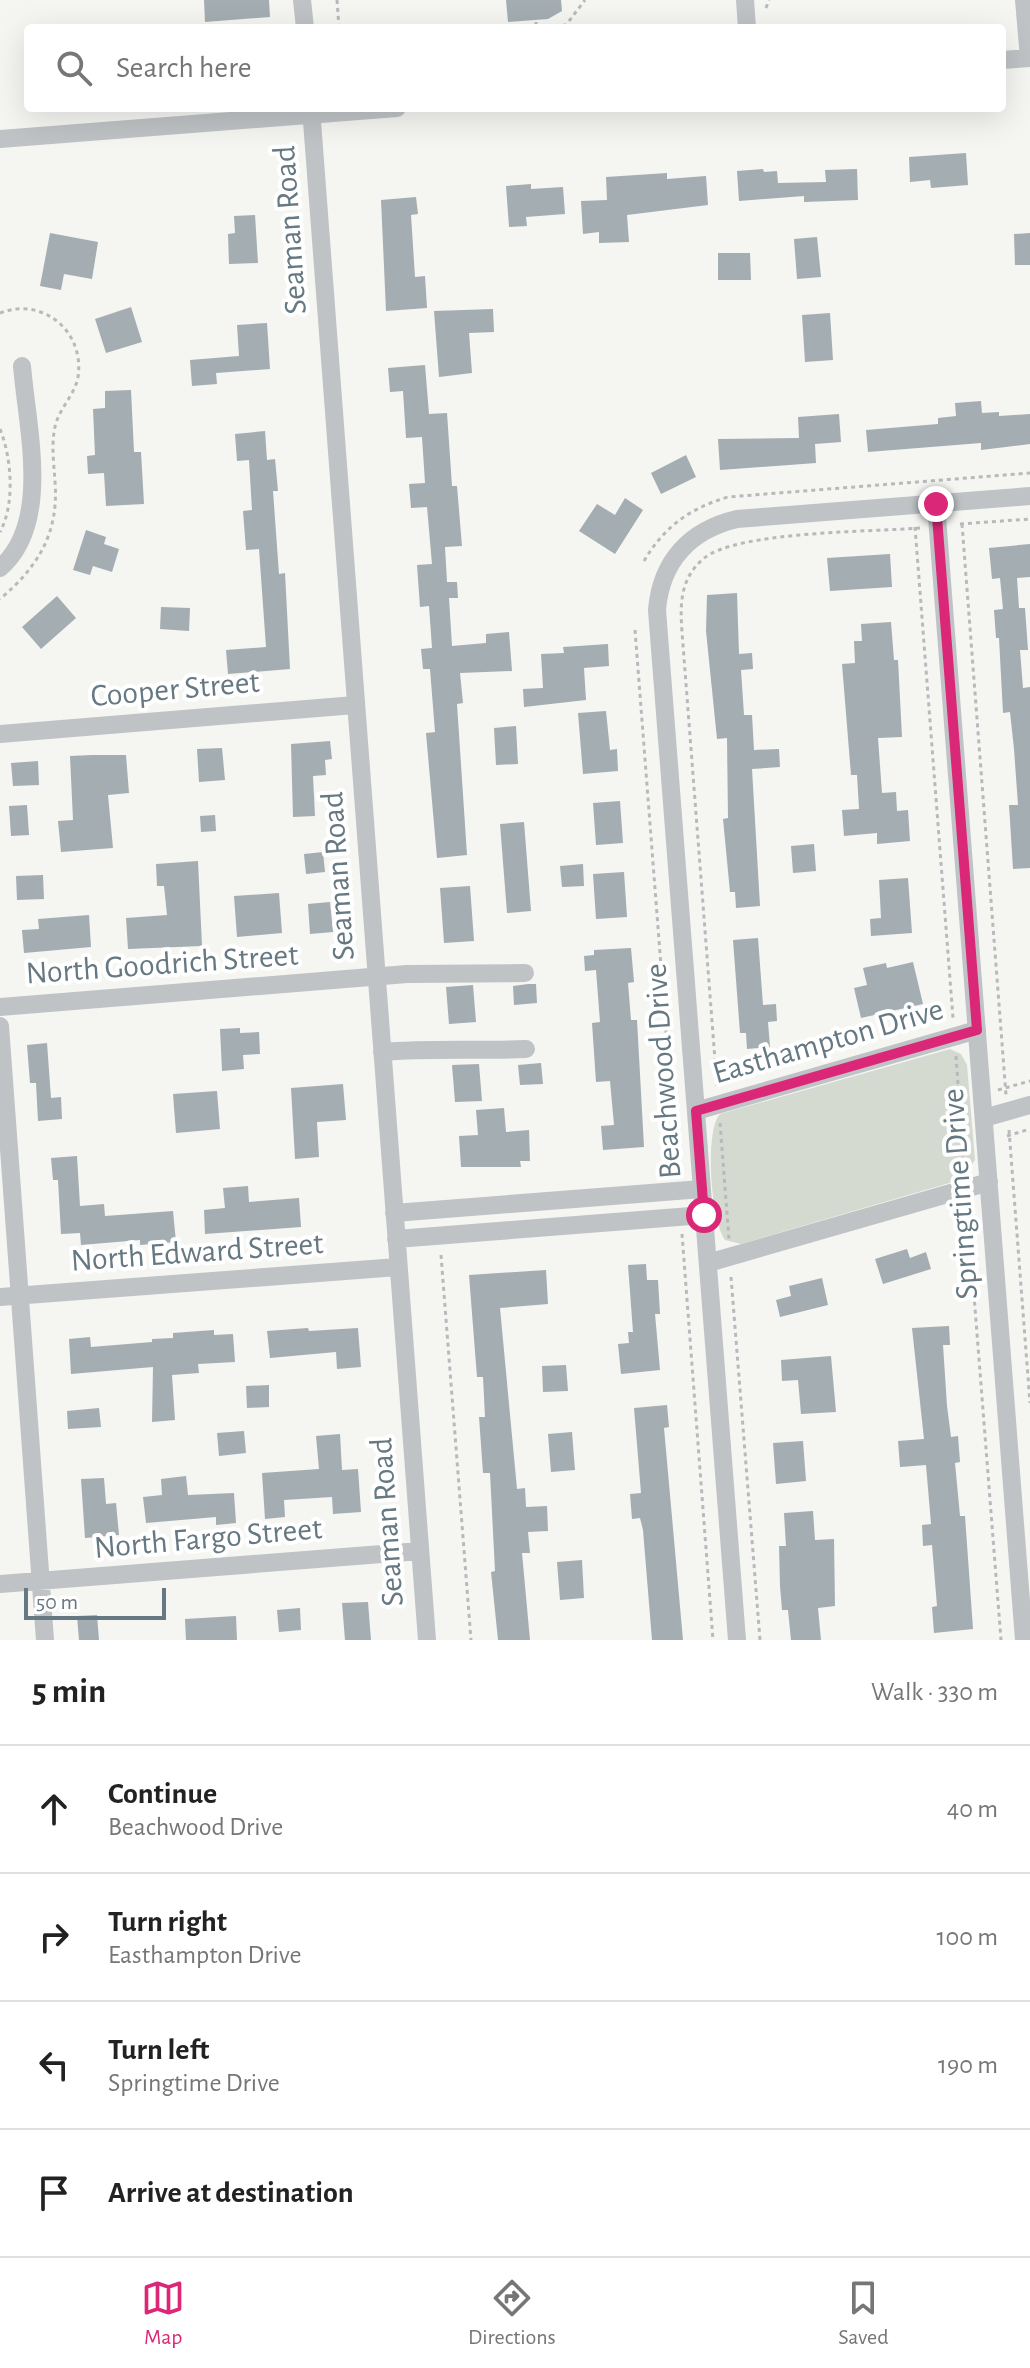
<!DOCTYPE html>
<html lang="en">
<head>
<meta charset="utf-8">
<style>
	:root { --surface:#fff; --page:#f2f2f2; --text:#222; --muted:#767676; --line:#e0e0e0; --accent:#db2777 }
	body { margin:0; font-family:"Alegreya Sans",sans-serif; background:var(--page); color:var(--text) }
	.scale { position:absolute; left:24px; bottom:20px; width:142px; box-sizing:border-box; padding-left:8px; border:4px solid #667881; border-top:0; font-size:22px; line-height:28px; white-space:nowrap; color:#667881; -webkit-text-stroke:6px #fff; paint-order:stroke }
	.stop { position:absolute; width:24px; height:24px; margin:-18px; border:6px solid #db2777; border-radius:50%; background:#fff }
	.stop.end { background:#db2777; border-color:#fff; box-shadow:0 2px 8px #0008 }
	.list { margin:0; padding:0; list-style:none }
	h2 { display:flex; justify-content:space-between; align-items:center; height:104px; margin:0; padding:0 32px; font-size:34px }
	h2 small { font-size:26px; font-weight:400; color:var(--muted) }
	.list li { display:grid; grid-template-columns:52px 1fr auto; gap:24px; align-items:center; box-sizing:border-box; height:128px; padding:0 32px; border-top:2px solid var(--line) }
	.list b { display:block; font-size:30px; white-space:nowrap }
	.list p { margin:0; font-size:26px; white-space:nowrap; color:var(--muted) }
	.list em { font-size:26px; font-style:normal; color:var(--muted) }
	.icon { flex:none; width:44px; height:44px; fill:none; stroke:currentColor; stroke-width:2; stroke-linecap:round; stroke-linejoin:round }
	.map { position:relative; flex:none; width:1030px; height:1640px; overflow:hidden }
	.search { position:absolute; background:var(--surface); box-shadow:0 8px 32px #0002; left:24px; right:24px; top:24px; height:88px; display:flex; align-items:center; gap:20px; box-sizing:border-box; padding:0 28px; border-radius:8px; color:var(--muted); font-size:30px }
	.sheet { height:616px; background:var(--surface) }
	nav { display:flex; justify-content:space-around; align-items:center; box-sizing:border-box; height:112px; border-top:2px solid var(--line); background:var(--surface); font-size:22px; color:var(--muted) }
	nav a { display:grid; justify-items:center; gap:4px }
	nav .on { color:var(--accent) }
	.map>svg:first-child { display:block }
</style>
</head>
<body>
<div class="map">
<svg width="1030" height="1640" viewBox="0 0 1030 1640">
	<rect width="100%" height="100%" fill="#f5f5f2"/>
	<!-- green -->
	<path fill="#d5dad1" d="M950,1049L961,1054L967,1065L975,1160L963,1179L741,1244L725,1240C711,1222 704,1131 720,1114Z"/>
	<!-- building -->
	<path fill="#a4adb1" d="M204,0H269L270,17L205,22Z
		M506,0H561L562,11L548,19L508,22Z
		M966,153L968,185L931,188L930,180L910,182L909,157Z
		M763,169L764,172L777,171L778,183L826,182L825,170L857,169L858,200L804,202V196L739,201L737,171Z
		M667,173V179L706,176L708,205L627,215L629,242L599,243V232L583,234L581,201L607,200L606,177Z
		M531,184V189L563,187L565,214L526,217L527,226L509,227L506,186Z
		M416,197L418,214L411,215L415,277L425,276L427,308L386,311L381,200Z
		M255,215L258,263L229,264L228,234L235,233L234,216Z
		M50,233L98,242L92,279L64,274L61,290L40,286Z
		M1030,233V265H1015L1014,234Z
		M817,237L821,277L797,279L794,239Z
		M718,253H750L751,280H718Z
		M131,307L142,342L106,353L95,319Z
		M493,309L494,332L469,333L472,373L439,377L434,311Z
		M830,313L833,360L805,362L802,315Z
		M267,323L270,369L216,373L217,384L192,386L190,360L239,356L237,325Z
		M425,365L429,414L447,413L452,486H457L462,546L445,547L447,582H457L458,598H449L452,646L486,643V634L509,632L512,671L460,673L463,703L457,704L467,855L437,858L426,733L435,732L430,669H423L421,649L432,648L429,606L420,607L417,565L432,564L427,507L411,508L409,484L425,483L422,437L406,438L403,391L390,392L388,368Z
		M131,390L134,452H141L144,504L106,506L104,473L88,474L87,456L95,455L93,409L105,408V391Z
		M981,401L982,413L999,412V416L1030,414V444L981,450V443L868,452L866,430L938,424V418L956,416L955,403Z
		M839,414L841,442L815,444L816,463L720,470L718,439L799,438L798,417Z
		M265,431L267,460L275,459L278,491H273L279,574L285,573L290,669L228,674L226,650L266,647L259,549L246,550L243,511L252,510L249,460L237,461L235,434Z
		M686,455L696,477L661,494L651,473Z
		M625,498L643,510L615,554L579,531L597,504L615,515Z
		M86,530L106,537L104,544L119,549L112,572L93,566L90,575L73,570Z
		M1030,544V577L1017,578L1019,608H1025L1028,650H1020L1023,688L1030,687V868L1013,869L1009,805H1018L1014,749L1010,712L1003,713L999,638H996L994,610L1003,609L1000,578L992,579L989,548Z
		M890,554L892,587L830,591L827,558Z
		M737,593L739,654L752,653L753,669L741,670L744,715H752L754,750L779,749L780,767L752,769L760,906L736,908L735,892H730L723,819L728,818L727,738L717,739L706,631L707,595Z
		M57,596L76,618L41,649L22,627Z
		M161,607L190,608L189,631L160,629Z
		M891,622L894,660H898L902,737L878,738L882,793L896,792L897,811L908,810L910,841L877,844V833L844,836L842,810L859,809L857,775H851L842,664L855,663L854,641H862L861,624Z
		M608,644L609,666L584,668L586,700L524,707L523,689L543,688L541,654L564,653L563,647Z
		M606,711L610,750L617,749L618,771L583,774L578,713Z
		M516,726L518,764L496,765L494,728Z
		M330,741L332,759L325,760L326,775L313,776L315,816L293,817L291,744Z
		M222,748L225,780L199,782L197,749Z
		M92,755H126L129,793L108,795L113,848L61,852L58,821L73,820L70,756Z
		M38,761L39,785L13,786L11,763Z
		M620,801L623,843L596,845L593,803Z
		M27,805L29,835L11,836L9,806Z
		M215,815L216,831L201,832L200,816Z
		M524,822L531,911L507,913L500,824Z
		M814,844L816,871L793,873L791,846Z
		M323,852L325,872L306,874L304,854Z
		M198,861L202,946L128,949L126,918L167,915L164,886H157L156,864Z
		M583,864L584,886L562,887L560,866Z
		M624,872L627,917L596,919L593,874Z
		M43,875L44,899L17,900L16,876Z
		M908,878L912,933L871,936L870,919L881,918L879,880Z
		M470,886L474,941L444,943L440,888Z
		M279,893L282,933L237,937L234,896Z
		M330,902L333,932L310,934L308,904Z
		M89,915L91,947L24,953L22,930L39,929L38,919Z
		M758,938L763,1005L776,1004L777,1021L768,1022L770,1047L747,1049L746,1033H740L733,940Z
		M631,948L634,982L628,983L631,1020H637L644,1147L603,1150L601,1126L614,1125L610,1081L596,1082L592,1023L600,1022L596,970L585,971L584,956L594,955V950Z
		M913,962L923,1004L861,1018L854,988L867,985L863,968L886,963L887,968Z
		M528,984H536L537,1003L514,1005L513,986Z
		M473,985L476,1022L449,1024L446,987Z
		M240,1028V1033L259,1032L260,1054L243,1055L244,1069L222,1071L220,1029Z
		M47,1043L51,1098L61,1097L62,1119L38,1121L36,1083H30L27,1045Z
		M541,1063L543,1084L520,1085L518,1065Z
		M479,1064L482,1101L455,1102L452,1065Z
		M343,1084L346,1120L317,1122L319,1157L295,1159L291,1088Z
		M217,1091L220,1129L176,1133L173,1094Z
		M504,1108L506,1132L529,1130L530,1161H520L521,1167H461L459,1136L478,1135L476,1110Z
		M77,1156L80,1206L104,1204L105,1216L173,1211L176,1242L140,1245V1240L81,1245L80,1233L61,1234L58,1180H53L51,1158Z
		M248,1186L249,1202L299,1198L301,1227L205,1234L204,1210L225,1208L223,1188Z
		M907,1249L910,1258L926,1252L931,1269L883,1284L875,1259Z
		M646,1264L647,1280H658L660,1314H655L660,1370L621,1374L618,1344L629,1343L628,1332H633L628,1265Z
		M546,1270L548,1304L500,1308L517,1489L525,1488L526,1507L547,1506L548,1531L528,1532L530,1553H522L530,1640H498L491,1572L495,1571L490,1473H483L479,1417H485L483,1377H477L469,1275Z
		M822,1278L828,1305L780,1317L776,1300L791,1296L789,1286Z
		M949,1326L950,1345H943L947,1406L951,1437L958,1436L960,1462L955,1463L960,1516H965L973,1629L934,1633L932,1607L937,1606L932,1545L923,1546L922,1525L931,1524L926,1465L900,1467L898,1441L924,1439L912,1328Z
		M308,1328L309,1331L358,1328L361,1367L337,1369L336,1352L270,1358L267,1331Z
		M214,1330V1335L233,1334L235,1362L198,1364L199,1373L172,1375L175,1420L152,1422L153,1367L71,1374L69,1339L90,1337L91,1347L152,1342V1339L173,1338V1333Z
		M831,1356L836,1412L801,1414L798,1380L782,1381L781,1360Z
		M566,1365L568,1391L543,1392L542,1366Z
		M269,1385V1407L247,1408L246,1386Z
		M667,1405L669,1427L664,1428L683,1640H652L643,1530L640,1518L632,1519L630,1494L641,1493L634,1408Z
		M99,1408L101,1427L68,1429L67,1411Z
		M244,1431L246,1453L219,1456L217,1433Z
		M572,1432L575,1470L551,1472L548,1434Z
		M340,1434L342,1470L358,1469L361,1512L333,1514L332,1497L284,1500L285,1517L265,1519L262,1473L319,1469L316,1436Z
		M803,1441L806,1481L776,1484L773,1443Z
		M186,1476L188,1495L234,1493L236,1523L216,1525V1517L146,1523L143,1497L162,1495L161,1479Z
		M104,1478L106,1504L116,1503L119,1535L85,1538L81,1479Z
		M813,1511L815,1540L834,1539L835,1606L818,1608L821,1640H791L788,1610H782L780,1586L779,1546H786L784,1513Z
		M582,1560L584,1598L560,1600L557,1562Z
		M368,1602L371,1640H345L342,1603Z
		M300,1608L301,1630L279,1632L277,1610Z
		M97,1615L99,1640H79L77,1616Z
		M236,1616L237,1640H186L185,1619Z"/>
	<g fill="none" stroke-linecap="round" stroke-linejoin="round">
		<!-- path -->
		<path stroke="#b7babc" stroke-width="3" stroke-dasharray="4 4" stroke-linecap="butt" d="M337,0L339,28
			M766,8L769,0
			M536,22V27L566,25L585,0
			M0,313C43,296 85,332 78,377C75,395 59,408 55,427C51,445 54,464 55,482C59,533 38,567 0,599
			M0,429C12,459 15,504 0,532
			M960,524L1030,519
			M962,524L1006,1095
			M915,527L953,1018
			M644,561C664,527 690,508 728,497L1030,473
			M635,630L677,1173
			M956,1056L964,1168
			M717,1086L682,632C680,604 680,579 703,559C735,531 872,532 920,528
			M998,1090L1030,1081
			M720,1123L729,1239
			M1009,1130L1030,1403
			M1007,1136L1030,1129
			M967,1206L1001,1640
			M682,1234L713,1640
			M441,1255L471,1640
			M731,1277L760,1640"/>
		<!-- minor -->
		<path stroke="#bfc3c6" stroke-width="18" d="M302,0L305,28
			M745,0L747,28
			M1024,0L1029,58
			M1002,60L1030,58
			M311,108L427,1640
			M0,139L397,108
			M936,504L1024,1640
			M0,568C52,523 27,428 22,366
			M0,734L355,705
			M0,1007L407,974L525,973
			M0,1026L45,1640
			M382,1052C430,1048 477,1051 526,1049
			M696,1111L977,1030
			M984,1118L1030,1105
			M394,1213L702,1189
			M396,1239L704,1215
			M708,1263L989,1182
			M0,1297L398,1267
			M0,1584L420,1551
			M737,1640L657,610C661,561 690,530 737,519L1030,496"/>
	</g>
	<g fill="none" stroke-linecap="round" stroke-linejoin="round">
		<!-- route -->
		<path stroke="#db2777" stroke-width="10" d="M704,1215L696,1111L977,1030L936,504"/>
	</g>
	<g text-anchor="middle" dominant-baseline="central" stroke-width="8" stroke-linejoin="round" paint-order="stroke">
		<!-- street labels -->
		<g font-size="32" fill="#667881" stroke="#fff">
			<text transform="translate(290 230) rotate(-94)">Seaman Road</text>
			<text transform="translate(175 689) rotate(-5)">Cooper Street</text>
			<text transform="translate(338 876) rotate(-94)">Seaman Road</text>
			<text transform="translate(162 964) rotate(-4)">North Goodrich Street</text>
			<text transform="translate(828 1041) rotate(-16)">Easthampton Drive</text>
			<text transform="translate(663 1071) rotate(-94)">Beachwood Drive</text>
			<text transform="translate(960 1194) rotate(-94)">Springtime Drive</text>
			<text transform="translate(197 1252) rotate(-4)">North Edward Street</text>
			<text transform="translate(387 1522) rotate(-94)">Seaman Road</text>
			<text transform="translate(208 1538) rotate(-5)">North Fargo Street</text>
		</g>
	</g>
</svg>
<div class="scale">50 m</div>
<div class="stop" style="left:704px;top:1215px"></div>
<div class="stop end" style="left:936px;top:504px"></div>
<div class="search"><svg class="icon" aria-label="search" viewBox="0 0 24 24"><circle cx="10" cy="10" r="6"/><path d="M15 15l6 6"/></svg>Search here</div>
</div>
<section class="sheet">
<h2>5 min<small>Walk · 330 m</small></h2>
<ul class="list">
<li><svg class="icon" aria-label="ahead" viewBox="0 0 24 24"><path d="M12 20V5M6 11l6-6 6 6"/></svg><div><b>Continue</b><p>Beachwood Drive</p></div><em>40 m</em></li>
<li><svg class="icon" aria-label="right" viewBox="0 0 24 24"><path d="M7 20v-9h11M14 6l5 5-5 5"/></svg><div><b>Turn right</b><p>Easthampton Drive</p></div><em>100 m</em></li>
<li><svg class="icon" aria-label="left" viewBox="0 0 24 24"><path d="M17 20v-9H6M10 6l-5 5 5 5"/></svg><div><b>Turn left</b><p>Springtime Drive</p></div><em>190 m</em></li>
<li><svg class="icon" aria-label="arrive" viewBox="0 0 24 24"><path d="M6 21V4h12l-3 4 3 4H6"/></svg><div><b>Arrive at destination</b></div></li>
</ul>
</section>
<nav>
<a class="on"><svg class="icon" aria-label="map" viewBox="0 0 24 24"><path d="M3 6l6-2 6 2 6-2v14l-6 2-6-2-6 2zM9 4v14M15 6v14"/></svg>Map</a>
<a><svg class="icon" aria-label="directions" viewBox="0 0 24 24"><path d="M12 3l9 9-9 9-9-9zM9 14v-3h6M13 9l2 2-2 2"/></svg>Directions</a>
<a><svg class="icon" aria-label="saved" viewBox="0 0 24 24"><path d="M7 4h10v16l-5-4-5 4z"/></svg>Saved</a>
</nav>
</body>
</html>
